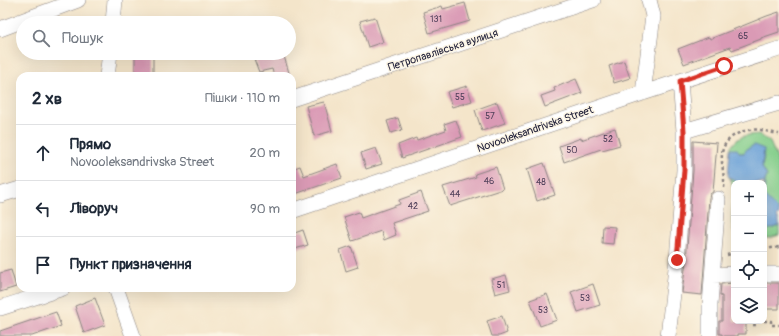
<!DOCTYPE html>
<html lang="uk">
<head>
<meta charset="utf-8">
<style>
	:root { --surface:#fff; --page:#f2f2f3; --text:#1f2937; --muted:#747a83; --line:#e0e1e3 }
	body { margin:0; font-family:Pangolin,sans-serif; background:var(--page); color:var(--text) }
	.controls { position:absolute; right:12px; bottom:12px; display:grid; overflow:hidden; border-radius:8px; box-shadow:0 4px 16px #0002 }
	.controls button { width:36px; height:36px; display:grid; place-items:center; padding:0; border:0; border-bottom:1px solid var(--line); background:var(--surface); color:var(--text); font:20px sans-serif }
	.stop { position:absolute; width:12px; height:12px; margin:-9px; border:3px solid #d93025; border-radius:50%; background:#fff }
	.stop.end { background:#d93025; border-color:#fff; box-shadow:0 1px 4px #0008 }
	.list { margin:0; padding:0; list-style:none }
	h2 { display:flex; justify-content:space-between; align-items:center; height:52px; margin:0; padding:0 16px; font-size:17px }
	h2 small { font-size:13px; font-weight:400; color:var(--muted) }
	.list li { display:grid; grid-template-columns:26px 1fr auto; gap:12px; align-items:center; box-sizing:border-box; height:56px; padding:0 16px; border-top:1px solid var(--line) }
	.list b { display:block; font-size:15px; white-space:nowrap }
	.list p { margin:0; font-size:13px; white-space:nowrap; color:var(--muted) }
	.list em { font-size:13px; font-style:normal; color:var(--muted) }
	.icon { flex:none; width:22px; height:22px; fill:none; stroke:currentColor; stroke-width:2; stroke-linecap:round; stroke-linejoin:round }
	.map { position:relative; flex:none; width:779px; height:336px; overflow:hidden }
	.search { position:absolute; background:var(--surface); box-shadow:0 4px 16px #0002; left:16px; top:16px; width:280px; height:44px; display:flex; align-items:center; gap:10px; box-sizing:border-box; padding:0 14px; border-radius:22px; color:var(--muted); font-size:15px }
	.panel { position:absolute; background:var(--surface); box-shadow:0 4px 16px #0002; left:16px; top:72px; width:280px; height:220px; border-radius:12px }
	.map>svg:first-child { display:block }
</style>
</head>
<body>
<div class="map">
<svg width="779" height="336" viewBox="0 0 779 336">
	<rect width="100%" height="100%" fill="#fcf5e5"/>
	<filter id="ink" filterUnits="userSpaceOnUse"><feTurbulence type="fractalNoise" baseFrequency=".025" numOctaves="2"/><feDisplacementMap in="SourceGraphic" scale="8" xChannelSelector="R" yChannelSelector="G"/><feConvolveMatrix kernelMatrix="1 2 1 2 8 2 1 2 1" color-interpolation-filters="sRGB"/></filter>
	<filter id="wash" filterUnits="userSpaceOnUse"><feTurbulence type="fractalNoise" baseFrequency=".012" numOctaves="4" result="noise"/><feDisplacementMap in="SourceGraphic" scale="16" xChannelSelector="R" yChannelSelector="G"/><feGaussianBlur stdDeviation="0.9" result="paint"/><feColorMatrix in="noise" values="0 0 0 0 0 0 0 0 0 0 0 0 0 0 0 0 0 1.4 0 .05"/><feComposite in="paint" operator="in"/></filter>
	<g filter="url(#wash)">
		<rect width="100%" height="100%" fill="#f4e5ca"/>
		<!-- green -->
		<path fill="#83ce8b" stroke="#527863" d="M759,134L770,142L777,158L779,174V211L764,196L765,181L767,176L762,167L764,156L747,149L744,153H740L730,149C737,136 745,135 759,134Z
			M728,176L737,183H734V233C728,218 736,201 732,185C732,182 730,178 728,176Z
			M779,226V235L770,238H764V231Z"/>
		<!-- water -->
		<path fill="#6ba1d8" stroke="#46628a" d="M754,145L764,149L762,167L767,176L765,181L764,196L779,211V215L777,216L779,221V226L764,231V183H737L728,176L730,149H737L740,153H744L747,149Z"/>
		<g id="blocks">
			<!-- building -->
			<path fill="#da9ab5" d="M465,3L470,21L429,33L423,12L442,6L443,9Z
				M779,12V32L761,38V39L732,50L730,47L684,64L678,49L709,37L710,39L767,16Z
				M375,17L383,42L368,47L360,21Z
				M273,53H283L290,76H274L272,69L259,72L254,59Z
				M135,56H153V75H135Z
				M624,61L630,78L614,83L609,66Z
				M576,79L582,93L545,107L541,96L555,91L554,88Z
				M467,86L472,101L452,107L447,92Z
				M324,102L332,131L314,136L306,106Z
				M497,102L505,123L482,131L475,110Z
				M398,118L402,130L391,133L387,121Z
				M456,120L462,137L402,158L398,145L416,138L417,140L446,130L444,124Z
				M615,128L620,145L602,150L601,149L564,162L559,146L581,138V140Z
				M693,141L717,143L713,192L710,194L709,198L702,295L682,293L686,261L693,171Z
				M376,148L382,164L366,169L361,153Z
				M544,163L555,195L537,201L527,169Z
				M337,164L342,178L292,195V169L300,166L304,176Z
				M496,167L503,189L450,206L443,187L476,177L475,174Z
				M421,192L428,211L392,223L396,235L384,240L381,231L352,241L344,217L359,212L361,218L400,204L399,200Z
				M603,226L615,227L613,244L602,243Z
				M303,230L308,245L292,250V234Z
				M351,246L358,267L346,271L340,250Z
				M11,270L16,287L0,292V273Z
				M506,275L510,290L495,294L491,279Z
				M734,283V321H746V334H738V336H722V334H719V321H722V296H720L721,284Z
				M764,283H779V309H764Z
				M593,284L600,305L578,312L571,292Z
				M547,294L557,320L540,326L530,300Z
				M95,298L105,325L84,333L75,306Z
				M56,312L61,326L32,336H0V331Z
				M502,316L507,333L499,336H492L487,321Z"/>
		</g>
	</g>
	<g filter="url(#ink)">
		<use href="#blocks" fill-opacity="0" stroke="#8b8482" stroke-width="1"/>
		<g fill="none" stroke-linecap="round" stroke-linejoin="round">
			<defs>
				<path id="minor" d="M113,23L115,0
					M0,29L78,0
					M107,76L110,53
					M643,93L653,16L649,0
					M292,99L593,0
					M684,131L779,103
					M0,195L20,189
					M292,211L643,93L779,49
					M764,274H779
					M713,275L734,274
					M116,288L133,336
					M0,308L63,288
					M668,336L677,260L684,170V131L680,81
					M710,336V305L718,199"/>
			</defs>
			<!-- minor casing -->
			<use href="#minor" stroke="#8b8482" stroke-width="16"/>
			<!-- path -->
			<path stroke="#8b8482" stroke-width="2.5" stroke-dasharray="3 3" stroke-linecap="butt" d="M724,188C725,177 721,165 722,154C723,137 745,127 761,130C767,131 773,133 779,134
				M764,249L779,247
				M727,255L734,253
				M764,321H771V325H779
				M753,325H757V321"/>
			<!-- minor -->
			<use href="#minor" stroke="#fff" stroke-width="15"/>
		</g>
	</g>
	<g fill="none" stroke-linecap="round" stroke-linejoin="round" filter="url(#ink)">
		<!-- route -->
		<path stroke="#d93025" stroke-width="5" d="M677,260L684,170V131L680,81L724,66"/>
	</g>
	<g text-anchor="middle" dominant-baseline="central" stroke-width="3" stroke-linejoin="round" paint-order="stroke">
		<!-- number labels -->
		<g font-size="9" fill="#50405a">
			<text x="436" y="19">131</text>
			<text x="743" y="36">65</text>
			<text x="460" y="97">55</text>
			<text x="490" y="116">57</text>
			<text x="608" y="139">52</text>
			<text x="572" y="150">50</text>
			<text x="489" y="181">46</text>
			<text x="541" y="182">48</text>
			<text x="455" y="194">44</text>
			<text x="413" y="206">42</text>
			<text x="501" y="285">51</text>
			<text x="585" y="298">53</text>
			<text x="543" y="310">53</text>
		</g>
		<!-- street labels -->
		<g font-size="11" fill="#22223b" stroke="#fcf5e5">
			<text transform="translate(443 50) rotate(-18)">Петропавлівська вулиця</text>
			<text transform="translate(535 129) rotate(-19)">Novooleksandrivska Street</text>
		</g>
	</g>
</svg>
<div class="controls">
<button>+</button>
<button>−</button>
<button><svg class="icon" aria-label="locate" viewBox="0 0 24 24"><circle cx="12" cy="12" r="6"/><path d="M12 2v4M12 18v4M2 12h4M18 12h4"/></svg></button>
<button><svg class="icon" aria-label="layers" viewBox="0 0 24 24"><path d="M12 4l9 5-9 5-9-5zM3 14l9 5 9-5"/></svg></button>
</div>
<div class="stop" style="left:724px;top:66px"></div>
<div class="stop end" style="left:677px;top:260px"></div>
<div class="search"><svg class="icon" aria-label="search" viewBox="0 0 24 24"><circle cx="10" cy="10" r="6"/><path d="M15 15l6 6"/></svg>Пошук</div>
<section class="panel">
<h2>2 хв<small>Пішки · 110 m</small></h2>
<ul class="list">
<li><svg class="icon" aria-label="ahead" viewBox="0 0 24 24"><path d="M12 20V5M6 11l6-6 6 6"/></svg><div><b>Прямо</b><p>Novooleksandrivska Street</p></div><em>20 m</em></li>
<li><svg class="icon" aria-label="left" viewBox="0 0 24 24"><path d="M17 20v-9H6M10 6l-5 5 5 5"/></svg><div><b>Ліворуч</b></div><em>90 m</em></li>
<li><svg class="icon" aria-label="arrive" viewBox="0 0 24 24"><path d="M6 21V4h12l-3 4 3 4H6"/></svg><div><b>Пункт призначення</b></div></li>
</ul>
</section>
</div>
</body>
</html>
